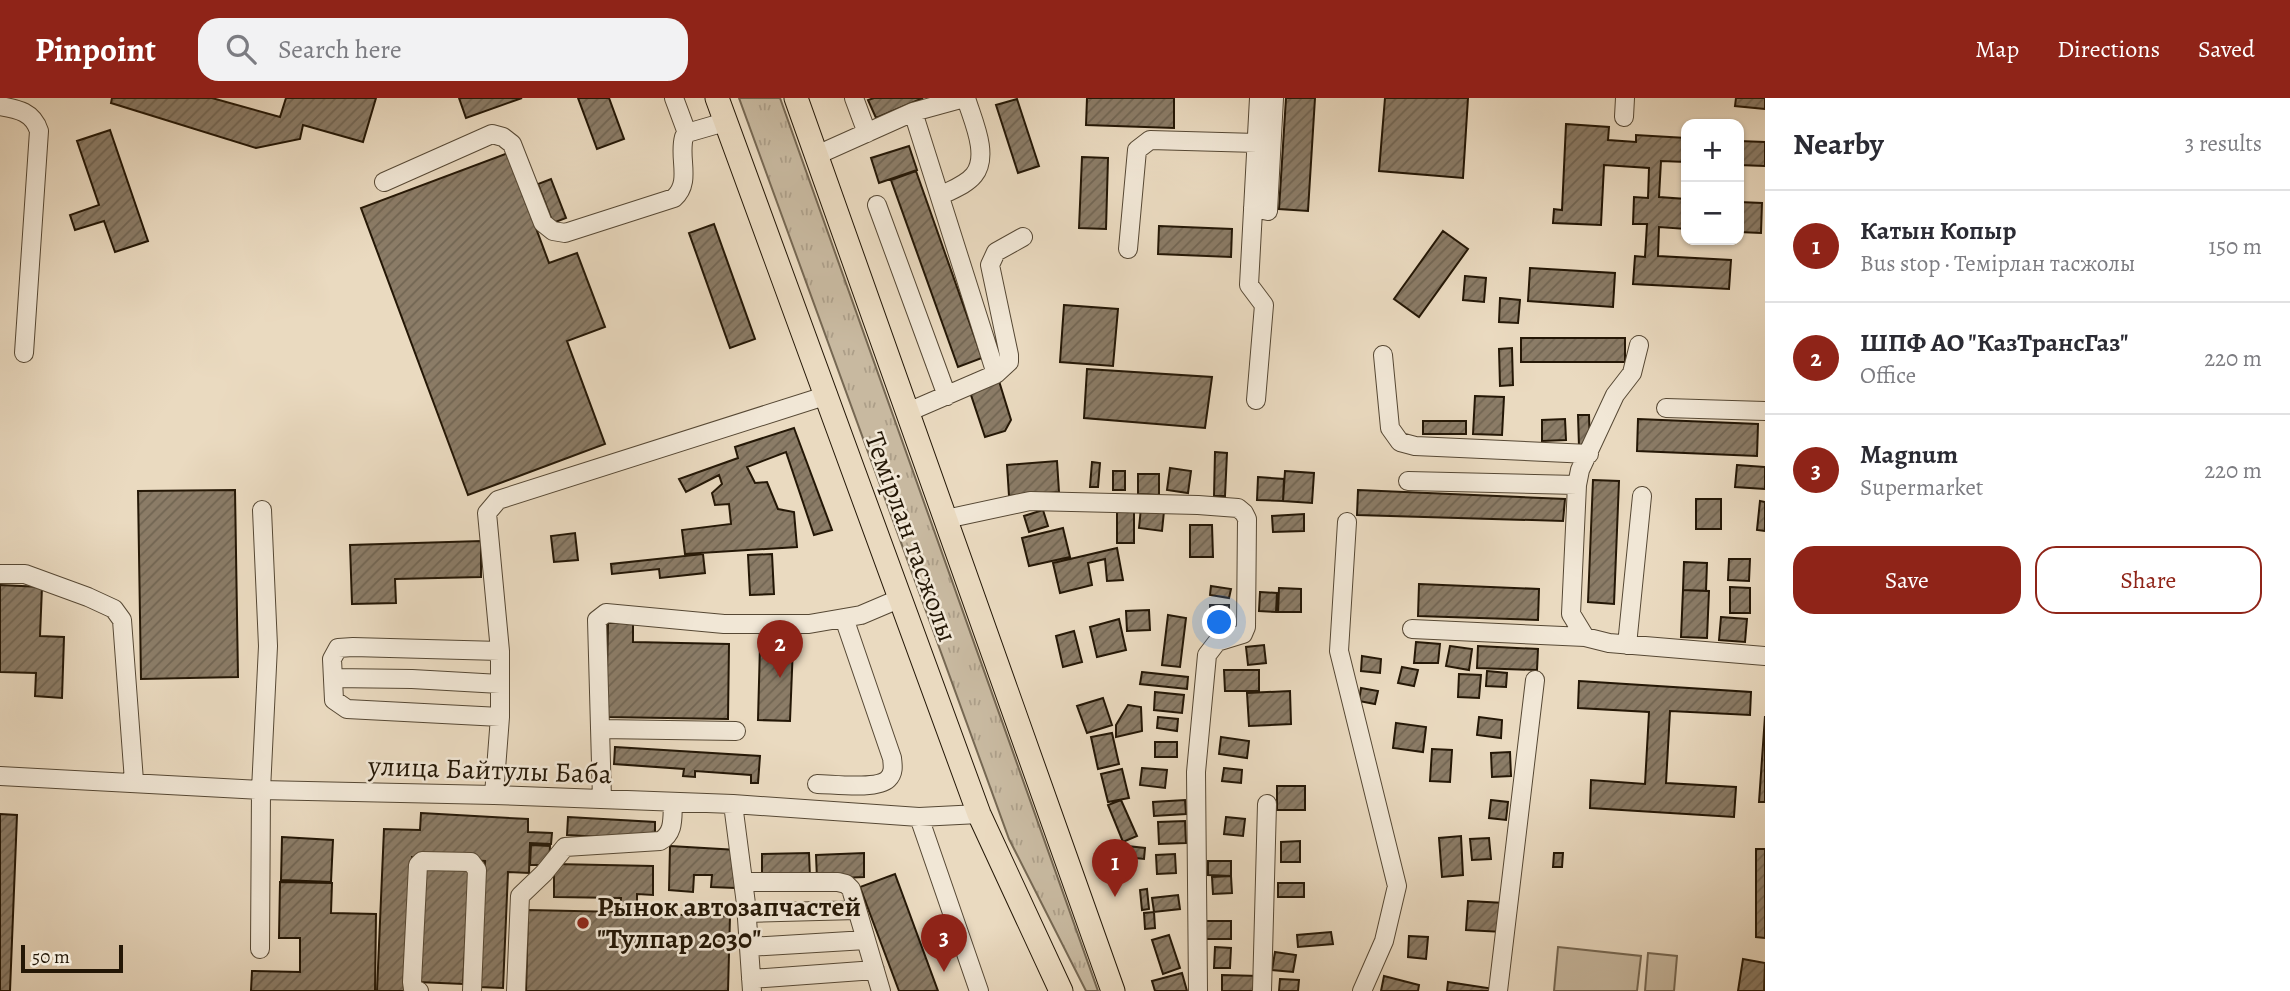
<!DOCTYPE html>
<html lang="en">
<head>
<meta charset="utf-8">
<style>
	:root { --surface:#fff; --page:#f2f2f3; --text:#2b2b33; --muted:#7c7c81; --line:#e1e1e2; --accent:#8f2418 }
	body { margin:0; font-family:Alegreya,serif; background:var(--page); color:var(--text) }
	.controls { position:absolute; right:21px; top:21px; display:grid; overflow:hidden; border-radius:14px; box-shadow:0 2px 5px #0004 }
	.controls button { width:63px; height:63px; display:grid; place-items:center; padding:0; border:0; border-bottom:2px solid var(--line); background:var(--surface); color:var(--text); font:35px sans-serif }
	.scale { position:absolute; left:21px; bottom:18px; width:102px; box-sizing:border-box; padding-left:7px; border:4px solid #241706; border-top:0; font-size:19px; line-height:24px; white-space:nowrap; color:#241706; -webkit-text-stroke:5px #f1e7d6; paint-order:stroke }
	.you { position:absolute; left:1220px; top:525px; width:24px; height:24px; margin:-18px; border:5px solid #fff; border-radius:50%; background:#1a73e8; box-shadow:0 0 0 10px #1a73e833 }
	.badge { display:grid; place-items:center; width:46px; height:46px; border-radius:50%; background:var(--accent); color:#fff; font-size:23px; font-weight:700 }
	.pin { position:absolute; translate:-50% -58px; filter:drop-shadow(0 2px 4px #0008) }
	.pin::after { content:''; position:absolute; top:37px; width:24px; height:21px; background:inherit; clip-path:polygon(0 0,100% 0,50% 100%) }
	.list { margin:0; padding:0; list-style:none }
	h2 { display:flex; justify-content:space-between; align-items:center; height:91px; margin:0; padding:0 28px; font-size:30px }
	h2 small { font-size:23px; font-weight:400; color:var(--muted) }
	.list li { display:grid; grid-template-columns:46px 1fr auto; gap:21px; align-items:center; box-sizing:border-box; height:112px; padding:0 28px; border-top:2px solid var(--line) }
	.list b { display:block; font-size:26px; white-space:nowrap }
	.list p { margin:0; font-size:23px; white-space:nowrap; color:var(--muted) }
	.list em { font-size:23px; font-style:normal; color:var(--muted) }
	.actions { display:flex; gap:14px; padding:21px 28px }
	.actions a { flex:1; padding:16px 0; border:2px solid var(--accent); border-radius:21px; text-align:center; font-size:24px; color:var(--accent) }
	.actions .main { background:var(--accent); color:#fff }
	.icon { flex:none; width:38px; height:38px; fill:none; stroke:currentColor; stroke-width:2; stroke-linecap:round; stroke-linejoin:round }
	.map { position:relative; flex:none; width:1765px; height:893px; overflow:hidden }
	header { display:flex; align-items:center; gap:42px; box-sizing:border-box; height:98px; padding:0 35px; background:var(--accent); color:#fff }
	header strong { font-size:33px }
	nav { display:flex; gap:38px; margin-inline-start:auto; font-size:24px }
	.search { width:490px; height:63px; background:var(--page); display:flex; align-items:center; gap:18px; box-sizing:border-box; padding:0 24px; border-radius:21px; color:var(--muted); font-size:26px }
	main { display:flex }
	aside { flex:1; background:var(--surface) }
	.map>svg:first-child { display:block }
</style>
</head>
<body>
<header>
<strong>Pinpoint</strong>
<div class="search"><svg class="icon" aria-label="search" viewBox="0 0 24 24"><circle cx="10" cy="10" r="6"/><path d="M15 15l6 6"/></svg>Search here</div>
<nav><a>Map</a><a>Directions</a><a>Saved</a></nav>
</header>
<main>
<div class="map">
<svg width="1765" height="893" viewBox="0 0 1765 893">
	<defs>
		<pattern id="grass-tufts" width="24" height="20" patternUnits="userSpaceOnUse" patternTransform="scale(1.75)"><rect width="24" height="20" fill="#c8b9a0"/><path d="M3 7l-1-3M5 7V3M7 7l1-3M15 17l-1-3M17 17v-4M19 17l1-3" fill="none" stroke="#ac9e88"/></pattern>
		<pattern id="building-hatch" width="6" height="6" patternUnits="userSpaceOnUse" patternTransform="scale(1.75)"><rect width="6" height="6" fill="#8b7c67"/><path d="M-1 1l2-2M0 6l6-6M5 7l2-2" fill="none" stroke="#716553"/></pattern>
	</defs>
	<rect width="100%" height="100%" fill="#eadac0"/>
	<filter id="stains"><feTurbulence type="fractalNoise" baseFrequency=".00286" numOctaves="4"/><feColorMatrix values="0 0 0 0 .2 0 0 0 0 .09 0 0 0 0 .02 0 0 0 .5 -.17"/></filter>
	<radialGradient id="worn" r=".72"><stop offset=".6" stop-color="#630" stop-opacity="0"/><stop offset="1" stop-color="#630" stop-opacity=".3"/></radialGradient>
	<!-- grass -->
	<path fill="url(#grass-tufts)" stroke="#766853" stroke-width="2" d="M739,0H780L1098,893H1086L1009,741Z"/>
	<!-- pitch -->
	<path fill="#c8b9a0" stroke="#766853" stroke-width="2" d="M1558,849L1641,858L1637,893H1554Z
		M1648,855L1677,858L1674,893H1645Z"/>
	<!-- building -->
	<path fill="url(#building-hatch)" stroke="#241706" stroke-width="2" d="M112,0H212L280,19L286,0H376L363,44L303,27L300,41L256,50L111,5Z
		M459,0H522L466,20Z
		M578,0H609L624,41L597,51Z
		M874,0H923L876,20L868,2Z
		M1087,0H1174V30L1086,27Z
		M1286,0H1315L1308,113L1279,111Z
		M1385,0H1468L1463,80L1379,73Z
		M1736,0H1765V11L1735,8Z
		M1017,1L1039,68L1018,75L996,7Z
		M1566,26L1609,29L1608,42L1636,44V37L1686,40V64L1661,63L1659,99L1686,101V131L1659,129L1658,158L1731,162L1729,191L1633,186L1635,158L1645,159L1647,126H1633L1634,99L1648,100L1649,70L1604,67L1601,127L1553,125L1554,111L1562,112Z
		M110,32L148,143L115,154L104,123L75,132L70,117L99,107L77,43Z
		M1739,43L1765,44V68L1739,67Z
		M909,48L917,72L879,85L871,60Z
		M508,55L549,165L577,155L605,229L567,243L605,346L468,397L361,110Z
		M1082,59L1108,60L1106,131L1079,130Z
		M916,73L982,260L958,269L891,82Z
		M551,81L566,120L553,125L538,86Z
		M1739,104L1762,105L1761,135L1739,134Z
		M714,126L755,241L730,250L689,135Z
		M1159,128L1232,131L1231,159L1158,156Z
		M1443,133L1468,151L1419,219L1394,201Z
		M1530,170L1615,175L1613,209L1528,203Z
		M1465,178L1486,180L1484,204L1463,202Z
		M1500,200L1520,202L1518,225L1499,224Z
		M1064,207L1118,211L1113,268L1060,264Z
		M1521,240H1625V264H1521Z
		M1512,250L1513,287L1500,288L1499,251Z
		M1087,271L1212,279L1205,330L1084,320Z
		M999,283L1011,322L1005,333L985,339L970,294Z
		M1475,298L1504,299L1502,337L1473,336Z
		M1578,317H1589L1590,349H1579Z
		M1565,321L1566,342L1542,343V322Z
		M1638,321L1758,326L1757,358L1637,353Z
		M1423,323H1466V336H1423Z
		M794,330L832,432L814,437L786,354L747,369L755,385L767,384L778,411L794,414L797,449L685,456L682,432L731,426L729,406L715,407L712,395L722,386L719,377L686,394L679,381L738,360L735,349Z
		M1215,354L1227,355L1225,398H1214Z
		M1057,363L1059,394L1009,398L1007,367Z
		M1092,364L1100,365L1098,389H1090Z
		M1737,367L1765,369V391L1735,389Z
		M1170,370L1191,373L1188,395L1167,392Z
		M1113,373H1125V392H1113Z
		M1285,373L1314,375L1312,405L1283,403Z
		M1138,376H1159V397L1138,396Z
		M1258,379L1284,381L1283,403L1257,402Z
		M1593,382L1619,383L1614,506L1588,504Z
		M235,392L238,579L141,581L138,393Z
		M1358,392L1565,401L1563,423L1357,417Z
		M1696,401H1721V431H1696Z
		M1760,403L1765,404V433L1757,432Z
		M1117,409H1134V445H1117Z
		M1141,410L1164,413L1162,433L1139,430Z
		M1043,412L1048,428L1029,434L1024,418Z
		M1304,416V433L1273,434L1272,418Z
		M1190,427H1212L1213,459H1190Z
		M1063,430L1070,459L1029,468L1022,440Z
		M575,435L578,462L554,464L551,438Z
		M481,443V479L395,481L396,505L352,506L350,447Z
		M1117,450L1123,482L1107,483L1105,461L1088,465L1092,487L1060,495L1053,465Z
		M703,456L705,475L660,480L659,471L612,476L611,466Z
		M772,456L774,496L750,497L748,457Z
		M1729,461H1750L1749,483L1728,482Z
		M1684,464L1707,465L1706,493L1683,492Z
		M1419,486L1539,491L1538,522L1418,518Z
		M0,487L42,489L40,538L64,539L62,600L35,598L36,575L0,574Z
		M1211,488L1231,491L1229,500L1210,497Z
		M1730,489L1750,490V515H1730Z
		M1279,490L1301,491V514H1278Z
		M1683,492L1709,493L1707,540L1681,539Z
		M1260,494L1277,495L1276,514L1259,513Z
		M1210,507H1229V523H1210Z
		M1149,512L1150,532L1127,533L1126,513Z
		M1168,517L1186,520L1180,569L1162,567Z
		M1721,519L1747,521L1745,544L1719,542Z
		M1119,521L1126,552L1097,559L1090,529Z
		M608,525H633V544L729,546L728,621L606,619Z
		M1074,533L1082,564L1063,569L1056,538Z
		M1416,544L1440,546L1438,565H1414Z
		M760,547L793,548L790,623L758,622Z
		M1264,547L1266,565L1248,567L1246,549Z
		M1450,548L1472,551L1469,572L1446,568Z
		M1478,548L1538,551L1537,572L1477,570Z
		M1362,558L1381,561L1380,575L1361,573Z
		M1402,569L1418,572L1414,588L1398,585Z
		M1224,572H1259V593H1225Z
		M1487,573L1507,575L1506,589L1486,588Z
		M1142,574L1188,579L1187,591L1140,586Z
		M1459,576L1481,577L1479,600L1458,599Z
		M1579,583L1751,594L1750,617L1670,613L1666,685L1736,689L1734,719L1590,710L1591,682L1645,686L1649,614L1578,610Z
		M1361,590L1378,593L1375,606L1359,603Z
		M1290,593L1291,626L1249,628L1247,595Z
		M1155,594L1184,597L1182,615L1154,612Z
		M1103,600L1112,627L1087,635L1077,608Z
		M1128,607L1141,609L1142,633L1116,639V627Z
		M1765,618V704H1759Z
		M1158,619L1178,621L1177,633L1157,630Z
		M1479,619L1502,622L1501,640L1477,637Z
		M1396,625L1426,629L1423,654L1393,650Z
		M1112,635L1119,666L1098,671L1091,639Z
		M1221,639L1249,643L1247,660L1219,656Z
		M1155,644H1177V659H1155Z
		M615,649L760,658L758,685H751V677L695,673V679L683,678L684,671L614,666Z
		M1432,651L1452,652L1450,684L1430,683Z
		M1510,654L1511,678L1492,679L1491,655Z
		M1142,670L1167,672L1165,690L1140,687Z
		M1224,670L1242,672L1241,685L1222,683Z
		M1122,671L1129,700L1108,704L1101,676Z
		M1277,688H1305V712H1277Z
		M1121,702L1137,738L1123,744L1108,707Z
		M1185,702L1186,716L1154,718L1153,704Z
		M1491,702L1508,704L1506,722L1489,720Z
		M421,715L528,721V734L552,735L551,746L530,745L529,775L508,774L503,890L479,889L485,763L412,759L406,893H377L384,731L420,732Z
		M0,716L17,717L10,893H0Z
		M568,719L655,724V742L567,737Z
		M1226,719L1245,721L1243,738L1224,736Z
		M1185,723L1186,745L1159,746L1158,724Z
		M1461,738L1463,777L1442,779L1439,740Z
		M282,739L333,742L331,784L281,782Z
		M1489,740L1491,761L1472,762L1470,741Z
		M1300,743V764H1281V744Z
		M531,747L550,748L549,767H530Z
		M670,748L737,752L735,790L711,789L712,777H694L693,794L669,792Z
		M1127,748L1145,750L1144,761L1126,759Z
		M1756,751H1765V840L1756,839Z
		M809,755L810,779L762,780V756Z
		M864,755V779L817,781L816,757Z
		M1554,755H1563L1562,769H1553Z
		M1175,756L1176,775L1157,776L1156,757Z
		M1208,763H1231V778L1208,777Z
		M423,766L470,768L463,886L418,884Z
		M554,766L653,768V797L637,796V816L730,818L728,893H526L528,812L620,814L621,800L554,799Z
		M895,776L938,893H899L860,789Z
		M1231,778L1232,795L1213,796L1212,779Z
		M280,784L332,785L331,815L376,816L375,893H251L252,873L300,874V840H279Z
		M1278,785H1304V799H1278Z
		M1147,791L1149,811L1142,812L1140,792Z
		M1178,797L1180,811L1154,814L1152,800Z
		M1468,803L1505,805L1503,834L1466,832Z
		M1154,814L1155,830L1145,831L1144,815Z
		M1204,823H1231V841H1205Z
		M1331,834L1333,846L1298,849L1297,837Z
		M1169,837L1180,870L1163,876L1152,842Z
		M1409,838L1428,839L1426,861L1408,859Z
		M1215,849L1231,850L1230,870H1214Z
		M1275,854L1296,857L1293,874L1272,872Z
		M1743,861L1765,865L1764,893H1738Z
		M1182,875L1187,893H1155L1152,883Z
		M1222,877L1259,878V893H1222Z
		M1384,878L1419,887L1418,893H1381Z
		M1280,881L1299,882L1298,893H1279Z
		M1448,884L1494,891L1493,893H1447Z"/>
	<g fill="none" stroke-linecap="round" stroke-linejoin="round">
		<defs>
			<path id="minor" d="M674,0L687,35
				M854,0L867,35
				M0,8C18,11 33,14 39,33L24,255
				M913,14L964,0
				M1624,19L1625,0
				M817,57L913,14L996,276L908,314
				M384,84L492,36L503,39L512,46L543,125L553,133L565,135L674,100C692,84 678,60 684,39L687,35L725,24
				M940,98C951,92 966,87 974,77C990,57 972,21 966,0
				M877,107L947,298
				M1253,110L1268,113L1274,0
				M1128,151L1137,52L1150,42L1257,45
				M1639,247L1632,275L1615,297L1580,372L1577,387L1571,516L1585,539L1609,545L1765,558
				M1383,257L1390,330L1400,344L1415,348L1589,356
				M996,276L1009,264V257L990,167L996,154L1023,139
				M1256,302L1264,207L1249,187L1259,0
				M1666,310L1765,313
				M1408,383L1577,387
				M946,421L1030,403L1198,407L1238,410L1244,415L1247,421L1246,529L1243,536L1217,544L1207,557L1196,674L1198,893
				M1347,424L1339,553L1397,788L1384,843L1362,893
				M0,476H25L88,499L114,511L122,522L134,683
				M1412,531L1585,539
				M1627,547L1642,398
				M333,580L412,581L500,586
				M500,619L347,611L334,602L332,561L338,550L353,549L500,553
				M600,631L736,633
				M0,678L261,692L494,697L733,706L919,719L979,716
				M817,686C833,686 877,692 888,681C894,675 893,668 892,660L844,520
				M494,697L500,619V553L487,415L498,402L828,297
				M602,701L597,522L606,515L724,526H809L861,517L901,500
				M733,706L746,806L752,893
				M919,719L979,893
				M743,784H838L846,786L851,791L881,893
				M747,815L857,812
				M749,849L866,842
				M260,851L261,692L268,548L262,412
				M751,881L875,872
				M419,893L413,891L412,884L418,767L422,763L471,764L477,772L472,893
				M516,893L520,798L544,775L565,749L660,743C675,735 672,719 673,704
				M1262,893L1267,706
				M1498,893L1535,582"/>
			<path id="major" d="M717,0L979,716L1061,893
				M796,0L1113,893"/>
		</defs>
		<!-- minor casing -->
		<use href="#minor" stroke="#564834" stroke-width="20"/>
		<!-- major casing -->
		<use href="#major" stroke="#241706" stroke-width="25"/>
		<!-- minor -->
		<use href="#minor" stroke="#f1e7d6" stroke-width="18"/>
		<!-- major -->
		<use href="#major" stroke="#eadac0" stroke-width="23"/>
	</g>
	<!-- markers -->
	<circle fill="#8f2418" stroke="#f1e7d6" stroke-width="2.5" cx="583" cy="825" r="7"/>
	<g text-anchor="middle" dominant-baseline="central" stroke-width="5" stroke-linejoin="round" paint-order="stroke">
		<!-- street labels -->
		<g font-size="28" fill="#241706" stroke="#f1e7d6">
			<text transform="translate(911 439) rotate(70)">Темірлан тасжолы</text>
			<text transform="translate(490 672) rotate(2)">улица Байтулы Баба</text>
		</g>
		<!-- poi labels -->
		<g font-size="28" font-weight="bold" fill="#241706" stroke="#f1e7d6" text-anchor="start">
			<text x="597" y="809">Рынок автозапчастей<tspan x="597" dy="32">"Тулпар 2030"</tspan></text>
		</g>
	</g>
	<rect width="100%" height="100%" filter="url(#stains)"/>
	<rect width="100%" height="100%" fill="url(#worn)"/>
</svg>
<div class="controls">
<button>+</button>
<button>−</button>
</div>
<div class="scale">50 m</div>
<div class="you"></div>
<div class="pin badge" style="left:1115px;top:799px">1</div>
<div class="pin badge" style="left:780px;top:580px">2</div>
<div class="pin badge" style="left:944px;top:874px">3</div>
</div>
<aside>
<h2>Nearby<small>3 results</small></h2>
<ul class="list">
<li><span class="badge">1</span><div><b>Катын Копыр</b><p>Bus stop · Темірлан тасжолы</p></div><em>150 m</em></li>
<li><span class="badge">2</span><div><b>ШПФ АО &quot;КазТрансГаз&quot;</b><p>Office</p></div><em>220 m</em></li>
<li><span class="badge">3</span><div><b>Magnum</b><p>Supermarket</p></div><em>220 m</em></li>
</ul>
<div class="actions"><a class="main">Save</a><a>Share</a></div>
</aside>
</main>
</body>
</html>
